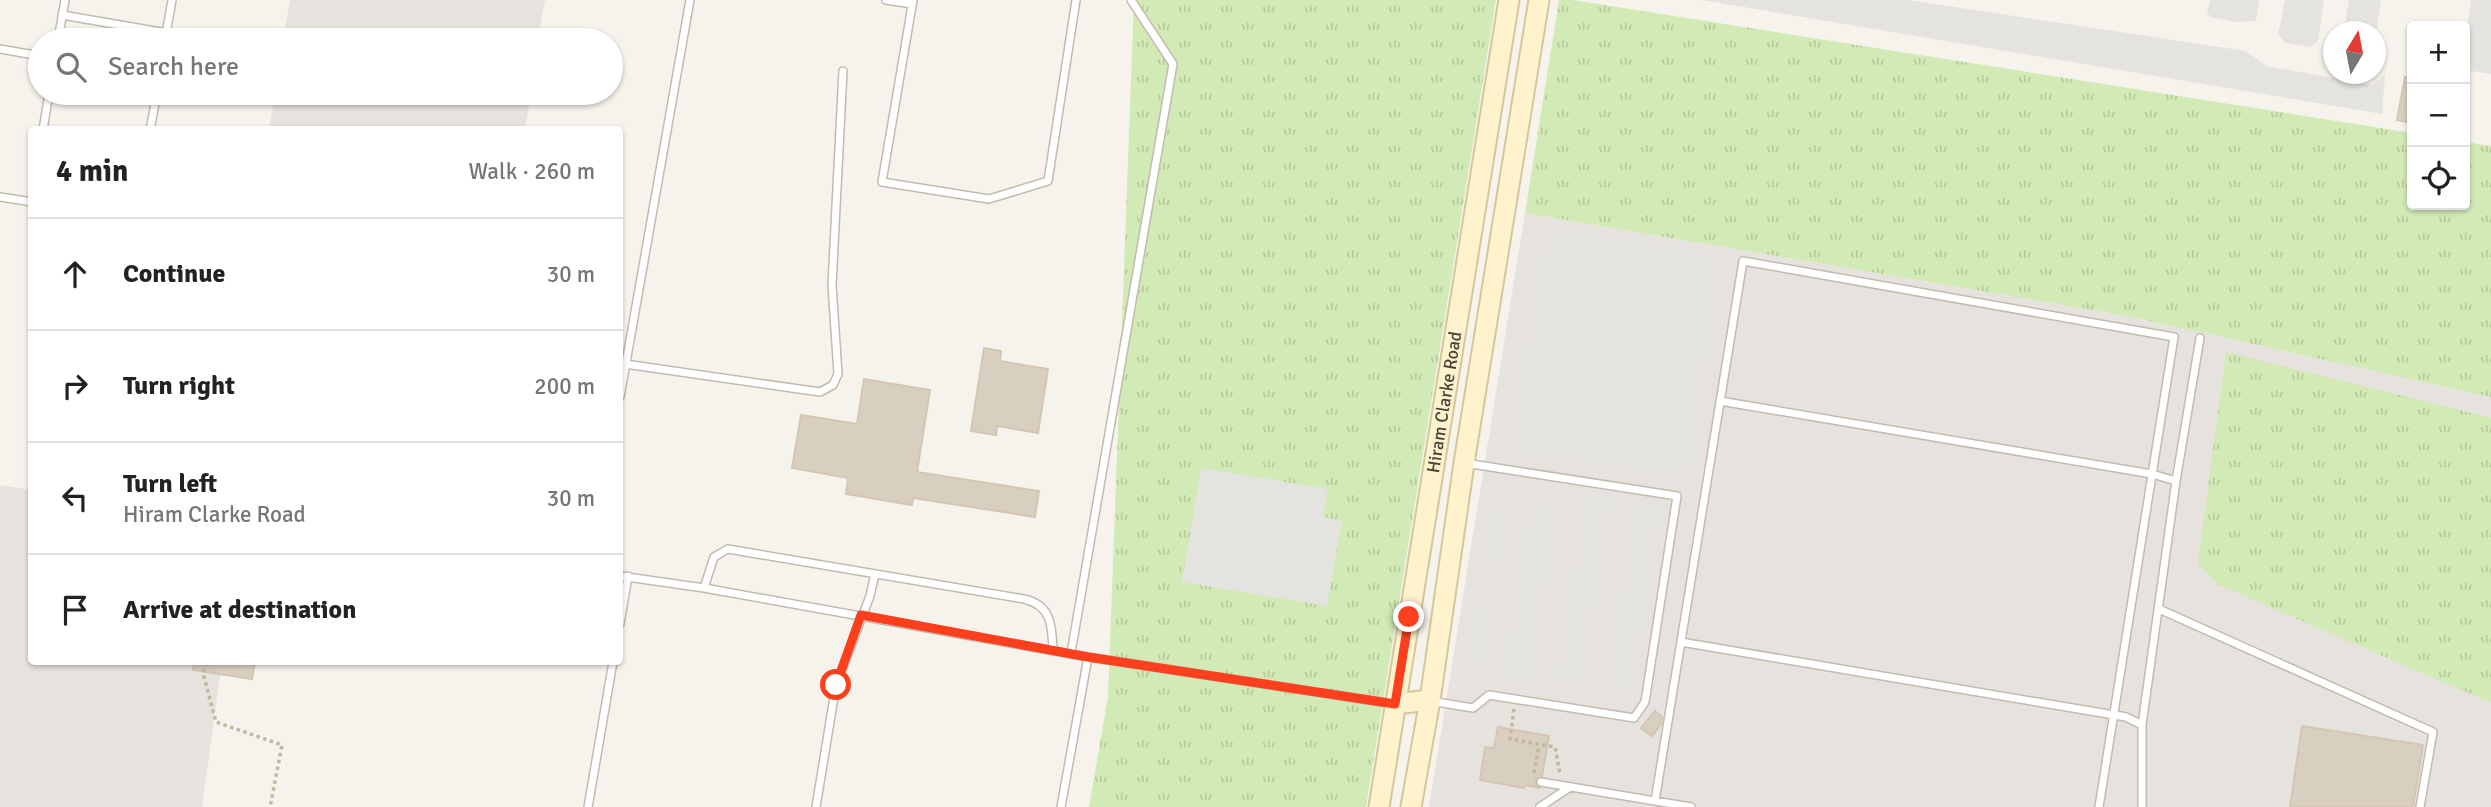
<!DOCTYPE html>
<html lang="en">
<head>
<meta charset="utf-8">
<style>
	:root { --surface:#fff; --page:#f6f6f6; --text:#222; --muted:#767676; --line:#e0e0e0 }
	body { margin:0; font-family:Signika,sans-serif; background:var(--page); color:var(--text) }
	.controls { position:absolute; right:21px; top:21px; display:grid; overflow:hidden; border-radius:7px; box-shadow:0 2px 5px #0004 }
	.controls button { width:63px; height:63px; display:grid; place-items:center; padding:0; border:0; border-bottom:2px solid var(--line); background:var(--surface); color:var(--text); font:35px sans-serif }
	.compass { position:absolute; left:2323px; top:21px; width:63px; height:63px; border-radius:50%; background:var(--surface); box-shadow:0 2px 5px #0004; rotate:10deg }
	.stop { position:absolute; width:21px; height:21px; margin:-16px; border:5px solid #fc3f1d; border-radius:50%; background:#fff }
	.stop.end { background:#fc3f1d; border-color:#fff; box-shadow:0 2px 7px #0008 }
	.list { margin:0; padding:0; list-style:none }
	h2 { display:flex; justify-content:space-between; align-items:center; height:91px; margin:0; padding:0 28px; font-size:30px }
	h2 small { font-size:23px; font-weight:400; color:var(--muted) }
	.list li { display:grid; grid-template-columns:46px 1fr auto; gap:21px; align-items:center; box-sizing:border-box; height:112px; padding:0 28px; border-top:2px solid var(--line) }
	.list b { display:block; font-size:26px; white-space:nowrap }
	.list p { margin:0; font-size:23px; white-space:nowrap; color:var(--muted) }
	.list em { font-size:23px; font-style:normal; color:var(--muted) }
	.icon { flex:none; width:38px; height:38px; fill:none; stroke:currentColor; stroke-width:2; stroke-linecap:round; stroke-linejoin:round }
	.map { position:relative; flex:none; width:2491px; height:807px; overflow:hidden }
	.search { position:absolute; background:var(--surface); box-shadow:0 2px 5px #0004; left:28px; top:28px; width:595px; height:77px; display:flex; align-items:center; gap:18px; box-sizing:border-box; padding:0 24px; border-radius:38px; color:var(--muted); font-size:26px }
	.panel { position:absolute; background:var(--surface); box-shadow:0 2px 5px #0004; left:28px; top:126px; width:595px; height:539px; border-radius:7px }
	.map>svg:first-child { display:block }
</style>
</head>
<body>
<div class="map">
<svg width="2491" height="807" viewBox="0 0 2491 807">
	<defs>
		<pattern id="grass-tufts" width="24" height="20" patternUnits="userSpaceOnUse" patternTransform="scale(1.75)"><rect width="24" height="20" fill="#d2eab5"/><path d="M3 7l-1-3M5 7V3M7 7l1-3M15 17l-1-3M17 17v-4M19 17l1-3" fill="none" stroke="#b6ca9c"/></pattern>
	</defs>
	<rect width="100%" height="100%" fill="#f6f3ec"/>
	<!-- industrial -->
	<path fill="#e6e2dd" d="M290,0H545L538,40H283Z
		M275,93H531L525,129H269Z
		M1525,213L2127,316L2491,397V807H1429Z
		M0,485L31,490L32,662H222L202,807H0Z"/>
	<!-- grass -->
	<path fill="url(#grass-tufts)" d="M1134,0H1496L1366,807H1089L1108,697Z
		M1559,0H1573L2412,133V205H2465V142L2491,146V397L2127,316L1525,213Z
		M2226,352L2491,418V703L2219,585L2198,564Z"/>
	<!-- parking -->
	<path fill="#e5e3e0" d="M1702,0H1908L2246,51L2266,66L2372,85L2385,75L2382,114Z
		M2211,0H2259L2256,21L2236,22L2210,17L2207,11Z
		M2285,0H2324L2318,41L2310,47L2286,43L2278,35Z
		M2349,0H2381L2376,35V32L2344,31Z
		M2471,0H2491V74L2465,70V45Z
		M1558,228L1723,255L1690,480L1519,453L1507,441L1538,256Z
		M1201,468L1328,489L1323,517L1342,521L1327,606L1182,582Z
		M1494,490L1511,493L1481,681L1464,678Z
		M1583,491L1614,496L1583,687L1552,682Z
		M1528,499L1560,504L1532,684L1500,679Z
		M1634,500L1664,505L1634,694L1603,689Z"/>
	<!-- building -->
	<path fill="#d8cfc1" stroke="#d3c7b4" stroke-width="2" d="M2405,77H2412V123L2397,120Z
		M984,348L1001,351L1000,361L1048,369L1038,433L997,426L996,435L971,431Z
		M864,379L930,390L917,472L1039,491L1035,517L913,498L912,505L846,494L848,478L792,468L801,415L857,424Z
		M194,662H255L252,679L193,670Z
		M1655,711L1662,717L1661,724L1652,736L1641,728Z
		M2302,726L2423,745L2413,807H2290Z
		M1498,727L1549,736L1542,776L1535,780L1536,785L1540,788L1525,785L1524,788L1480,780L1485,747L1494,748Z"/>
	<g fill="none" stroke-linecap="round" stroke-linejoin="round">
		<defs>
			<path id="service" d="M886,0L912,4
				M913,0L882,182L989,199L1048,181L1076,0
				M62,15L167,33
				M58,40L65,0
				M165,40L172,0
				M0,49L40,56
				M43,130L49,93
				M150,130L157,93
				M0,197L32,202
				M625,364L820,392L833,385L838,374L832,285L843,71
				M620,397L690,0
				M1720,401L2152,474L2176,481
				M620,576L704,588L1088,657L1394,704
				M704,588L714,557L728,549L1024,599C1051,605 1052,625 1053,650
				M2159,609L2433,732L2420,807
				M620,624L628,576
				M1681,642L2126,717L2142,725
				M1071,653L1173,64L1131,0
				M1430,701L1473,708L1489,695L1634,718L1645,702L1677,496L1465,463
				M1541,782L1691,807
				M1655,801L1743,261L2174,337L2099,807
				M588,807L613,662
				M816,807L836,685L870,596L875,574
				M1061,807L1088,657
				M1540,807L1570,787
				M2142,807V725L2176,481L2200,338"/>
			<g id="secondary">
				<path d="M1395,704L1430,700"/>
				<path id="s1" d="M1379,807L1509,0"/>
				<path d="M1411,807L1430,700L1464,463L1539,0"/>
			</g>
		</defs>
		<!-- service casing -->
		<use href="#service" stroke="#c2bbae" stroke-width="10"/>
		<!-- secondary casing -->
		<use href="#secondary" stroke="#d6c79b" stroke-width="23"/>
		<!-- path -->
		<path stroke="#c4b79f" stroke-width="3.5" stroke-dasharray="3.5 3.5" stroke-linecap="butt" d="M206,662L203,673L216,722L282,745L270,807
			M1514,709L1510,739L1555,747L1560,774
			M1534,773L1539,746"/>
		<!-- service -->
		<use href="#service" stroke="#fff" stroke-width="7"/>
		<!-- secondary -->
		<use href="#secondary" stroke="#fff3cd" stroke-width="19"/>
	</g>
	<g fill="none" stroke-linecap="round" stroke-linejoin="round">
		<!-- route -->
		<path stroke="#fc3f1d" stroke-width="9" d="M836,685L861,615L1088,657L1395,704L1409,617"/>
	</g>
	<g text-anchor="middle" dominant-baseline="central" stroke-width="7" stroke-linejoin="round" paint-order="stroke">
		<!-- street labels -->
		<g font-size="18" fill="#4b4439" stroke="#fff">
			<text stroke="none"><textPath href="#s1" startOffset="410">Hiram Clarke Road</textPath></text>
		</g>
	</g>
</svg>
<div class="controls">
<button>+</button>
<button>−</button>
<button><svg class="icon" aria-label="locate" viewBox="0 0 24 24"><circle cx="12" cy="12" r="6"/><path d="M12 2v4M12 18v4M2 12h4M18 12h4"/></svg></button>
</div>
<svg class="compass" viewBox="-18 -18 36 36"><path d="M0-13l5 13h-10z" fill="#e53935"/><path d="M0 13l5-13h-10z" fill="#767676"/></svg>
<div class="stop" style="left:836px;top:685px"></div>
<div class="stop end" style="left:1409px;top:617px"></div>
<div class="search"><svg class="icon" aria-label="search" viewBox="0 0 24 24"><circle cx="10" cy="10" r="6"/><path d="M15 15l6 6"/></svg>Search here</div>
<section class="panel">
<h2>4 min<small>Walk · 260 m</small></h2>
<ul class="list">
<li><svg class="icon" aria-label="ahead" viewBox="0 0 24 24"><path d="M12 20V5M6 11l6-6 6 6"/></svg><div><b>Continue</b></div><em>30 m</em></li>
<li><svg class="icon" aria-label="right" viewBox="0 0 24 24"><path d="M7 20v-9h11M14 6l5 5-5 5"/></svg><div><b>Turn right</b></div><em>200 m</em></li>
<li><svg class="icon" aria-label="left" viewBox="0 0 24 24"><path d="M17 20v-9H6M10 6l-5 5 5 5"/></svg><div><b>Turn left</b><p>Hiram Clarke Road</p></div><em>30 m</em></li>
<li><svg class="icon" aria-label="arrive" viewBox="0 0 24 24"><path d="M6 21V4h12l-3 4 3 4H6"/></svg><div><b>Arrive at destination</b></div></li>
</ul>
</section>
</div>
</body>
</html>
